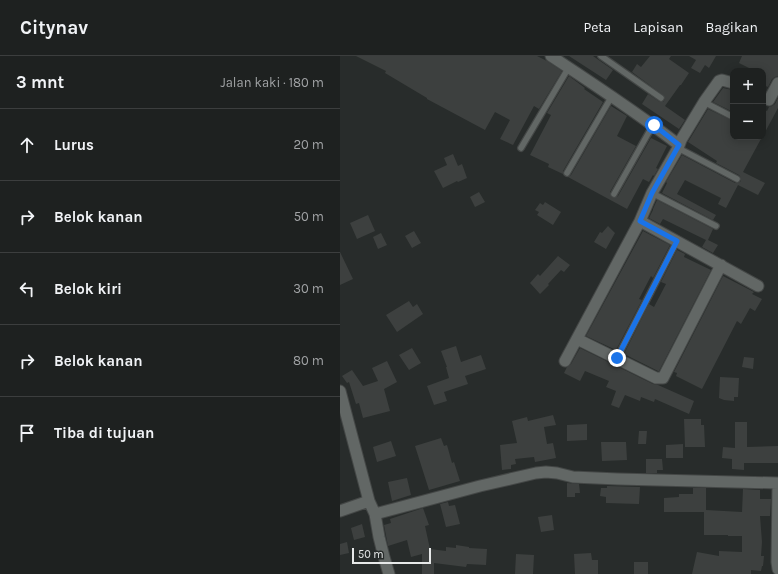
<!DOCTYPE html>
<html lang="id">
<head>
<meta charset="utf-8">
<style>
	:root { --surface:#1e2120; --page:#262929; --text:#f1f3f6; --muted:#a1a3a5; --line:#3c3e3e }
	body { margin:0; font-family:Karla,sans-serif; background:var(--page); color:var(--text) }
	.controls { position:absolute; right:12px; top:12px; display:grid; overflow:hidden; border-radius:8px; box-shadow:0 2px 10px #0003 }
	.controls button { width:36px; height:36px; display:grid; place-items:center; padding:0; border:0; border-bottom:1px solid var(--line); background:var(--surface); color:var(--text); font:20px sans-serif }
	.scale { position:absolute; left:12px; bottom:10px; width:79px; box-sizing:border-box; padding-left:4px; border:2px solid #e7e9e9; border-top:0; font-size:11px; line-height:14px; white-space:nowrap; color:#e7e9e9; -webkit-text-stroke:3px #282c2b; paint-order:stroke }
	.stop { position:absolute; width:12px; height:12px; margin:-9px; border:3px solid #1a73e8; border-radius:50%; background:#fff }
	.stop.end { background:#1a73e8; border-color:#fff; box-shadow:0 1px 4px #0008 }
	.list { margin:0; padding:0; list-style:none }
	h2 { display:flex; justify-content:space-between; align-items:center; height:52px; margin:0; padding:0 16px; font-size:17px }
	h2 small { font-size:13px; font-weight:400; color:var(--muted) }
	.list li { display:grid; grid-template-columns:26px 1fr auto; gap:12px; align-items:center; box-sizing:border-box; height:72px; padding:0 16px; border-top:1px solid var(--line) }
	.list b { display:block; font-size:15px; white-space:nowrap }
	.list em { font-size:13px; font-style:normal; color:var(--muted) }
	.icon { flex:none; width:22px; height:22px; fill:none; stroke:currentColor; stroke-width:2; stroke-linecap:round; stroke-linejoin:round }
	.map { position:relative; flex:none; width:438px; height:518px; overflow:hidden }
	header { display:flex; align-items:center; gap:24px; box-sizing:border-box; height:56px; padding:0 20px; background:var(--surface); border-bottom:1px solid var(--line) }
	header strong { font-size:19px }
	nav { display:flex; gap:22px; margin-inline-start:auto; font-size:14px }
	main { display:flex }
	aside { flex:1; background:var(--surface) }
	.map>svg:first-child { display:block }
</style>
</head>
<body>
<header>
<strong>Citynav</strong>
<nav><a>Peta</a><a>Lapisan</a><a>Bagikan</a></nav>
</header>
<main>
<aside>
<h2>3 mnt<small>Jalan kaki · 180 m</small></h2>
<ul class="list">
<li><svg class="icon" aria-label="ahead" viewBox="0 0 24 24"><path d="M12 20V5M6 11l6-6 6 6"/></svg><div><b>Lurus</b></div><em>20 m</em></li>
<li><svg class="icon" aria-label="right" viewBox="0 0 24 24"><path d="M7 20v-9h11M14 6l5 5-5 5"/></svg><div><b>Belok kanan</b></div><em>50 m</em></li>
<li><svg class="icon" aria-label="left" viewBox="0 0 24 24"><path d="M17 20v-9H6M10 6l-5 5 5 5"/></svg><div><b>Belok kiri</b></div><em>30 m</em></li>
<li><svg class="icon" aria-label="right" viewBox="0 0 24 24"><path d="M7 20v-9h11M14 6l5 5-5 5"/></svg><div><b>Belok kanan</b></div><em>80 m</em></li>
<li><svg class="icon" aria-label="arrive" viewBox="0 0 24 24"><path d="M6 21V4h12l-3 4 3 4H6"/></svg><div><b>Tiba di tujuan</b></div></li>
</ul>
</aside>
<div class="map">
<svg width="438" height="518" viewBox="0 0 438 518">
	<rect width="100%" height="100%" fill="#282c2b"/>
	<!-- building -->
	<path fill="#3d403f" d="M16,0H197L207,5L222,15L199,53L194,50L173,89L160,83L170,64L155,56L145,74L87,43V42L45,17L46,15Z
		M229,0H253L273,14L266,24Z
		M310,0H331L329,3L349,17L341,29H340L325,50L345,64L339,73L302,48L308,38L320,46H323L325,43L323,39L292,16L297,8L301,11Z
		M349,0H376L369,12L365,9L360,17L351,12L356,4Z
		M402,0H438V20L435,21L432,23L428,31L423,29V15H415L399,7Z
		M229,20L245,32L244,33L263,46L223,115V118L208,111L209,108L190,99L211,59L207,57Z
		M383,32L393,34V56L373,46Z
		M438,42V52L423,80V53L427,55L429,51L432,50L435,48Z
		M271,50L287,60L277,80L296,90L270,136V138L272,141L274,142L278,140L311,82L327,90L316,112L318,113L314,120L313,119L309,126L303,123L287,153L228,121L231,119Z
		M368,53L393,65V81H422L403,116L425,127L418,139L398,129L386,152L378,148L381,142L345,124L337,138L376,159L373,164L322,137L327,127L326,126L342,99L395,127H398L401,125V122L399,119L376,107L377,105L348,86Z
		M113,98L118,110L122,108L127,122L118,126L117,125L103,132L94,115L107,109L104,102Z
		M139,136L145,146L135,151L130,141Z
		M317,144L373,173L368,184L378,189L373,197L362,191L366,184L323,163L320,168L309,162L313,154V153Z
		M205,146L221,156L213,169L197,159L199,156L195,154L200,147L203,149Z
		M28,159L35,175L17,183L10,167Z
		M268,170L275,177L266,193L254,186L260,176L262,177Z
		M74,175L81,187L72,192L65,180Z
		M303,175L330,189L313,222L311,220L299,243L302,244L276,294L246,280Z
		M41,177L47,189L38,193L33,181Z
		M337,194L345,198L344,201L371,214L319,315H318L284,298L309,248L314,251L326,228L321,226Z
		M0,196L13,223L0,229Z
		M218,200L230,209L224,216L221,214L208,228L209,229L200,238L190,227L198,218L200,220Z
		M383,220L414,236L412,238L422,243L415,255L410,252L401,268L397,265L362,333L336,320L337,317L334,316Z
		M69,245L73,251L77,248L83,258L57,276L46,259Z
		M116,290L121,306L141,299L146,313L125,320L128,328L104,336L107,345L94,349L87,330L109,322L106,311H107L101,295Z
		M72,292L81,307L69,314L59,299Z
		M240,292L313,328L318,329L354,345L349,358L315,343L314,346L301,341L300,345L285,339L279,352L271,349L276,335L266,331L269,325L245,315L240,325L224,317L227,311L231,308Z
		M404,301L414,302L413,313L402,311Z
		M47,305L57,326L44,333L50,355L23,362L19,347L16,348L9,326L7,327L2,320L12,314L23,330L38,325L32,312Z
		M380,321L399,322L398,341H394V345L384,344L379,342Z
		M213,359L216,369L204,371L207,388L213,387L216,402L195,406L194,401L175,403L176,408L171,409V413L162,414L160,389L177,387L172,365L187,361L188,365Z
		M344,363H361V369H364L365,391H345Z
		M395,366H407V391L438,390V407H404V414L392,413V403L382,402L383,391L395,392Z
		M247,368V384L227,385V369Z
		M299,375H307L306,388H298Z
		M101,382L104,390L107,389L112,407L114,406L120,425L89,434L75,390Z
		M51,385L56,400L37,406L33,391Z
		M261,386H286L287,404L262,405Z
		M343,388V402H326V389Z
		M306,403H322L323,414H317V417H306Z
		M67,422L71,439L52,445L48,426Z
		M227,427L239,428L240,437H235V441H227Z
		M267,430L300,431L299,448L266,447V441L260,440L261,432H267Z
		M353,432H366V454L402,456L403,433L420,434V443H431L430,460H420L422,486L421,500H424L423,510H422L421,515L411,514V518H352L357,496L379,500V495L402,496V480H388V479H364V456H324V442L339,441V438H353Z
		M108,446L109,450L115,449L120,468L106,471L100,448Z
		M83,452L89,469L85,470L90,493L106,495V491L116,492V489L129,491V492L147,493L146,509L127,508L126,511L94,507V518H82V498L71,501L67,484L48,490L44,469L51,467L50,463Z
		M212,459L214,474L201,476L198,461Z
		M22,468L25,481L14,484L11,472Z
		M7,486L9,497L0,499V488Z
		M251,497L252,504H258V518H235L234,498Z
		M176,498L194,499L193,518H175Z
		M294,506H308V518H294Z"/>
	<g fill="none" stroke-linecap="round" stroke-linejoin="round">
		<defs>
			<path id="lane" d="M261,0L321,42
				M364,46L393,61
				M181,92L229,11
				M338,92L397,123
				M227,117L272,40
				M312,137L376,170
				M274,138L313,69
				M277,302L337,185"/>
			<path id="street" d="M211,0C255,29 298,57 339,89
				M429,44L438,27
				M300,165L418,230
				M237,283L316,322H323L381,209
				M225,305L300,165L312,137L338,92L341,84L364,46L379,25L382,24L393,27
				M0,335L29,445L35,458L39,481L44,501L49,518
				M438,430L437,506L438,513
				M0,455L29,445
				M35,458L140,430L196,417L206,416L217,417L233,421L278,423L438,427"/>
		</defs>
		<!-- lane casing -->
		<use href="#lane" stroke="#444746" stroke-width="8"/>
		<!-- street casing -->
		<use href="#street" stroke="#444746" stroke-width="13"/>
		<!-- lane -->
		<use href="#lane" stroke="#626765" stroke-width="5.5"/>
		<!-- street -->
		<use href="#street" stroke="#626765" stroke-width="11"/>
	</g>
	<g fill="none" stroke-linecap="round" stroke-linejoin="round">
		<!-- route -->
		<path stroke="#1a73e8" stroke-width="5" d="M277,302L337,185L300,165L312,137L339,89L314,69"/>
	</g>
</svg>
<div class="controls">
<button>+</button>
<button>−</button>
</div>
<div class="scale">50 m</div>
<div class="stop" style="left:314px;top:69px"></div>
<div class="stop end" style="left:277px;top:302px"></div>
</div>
</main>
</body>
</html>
